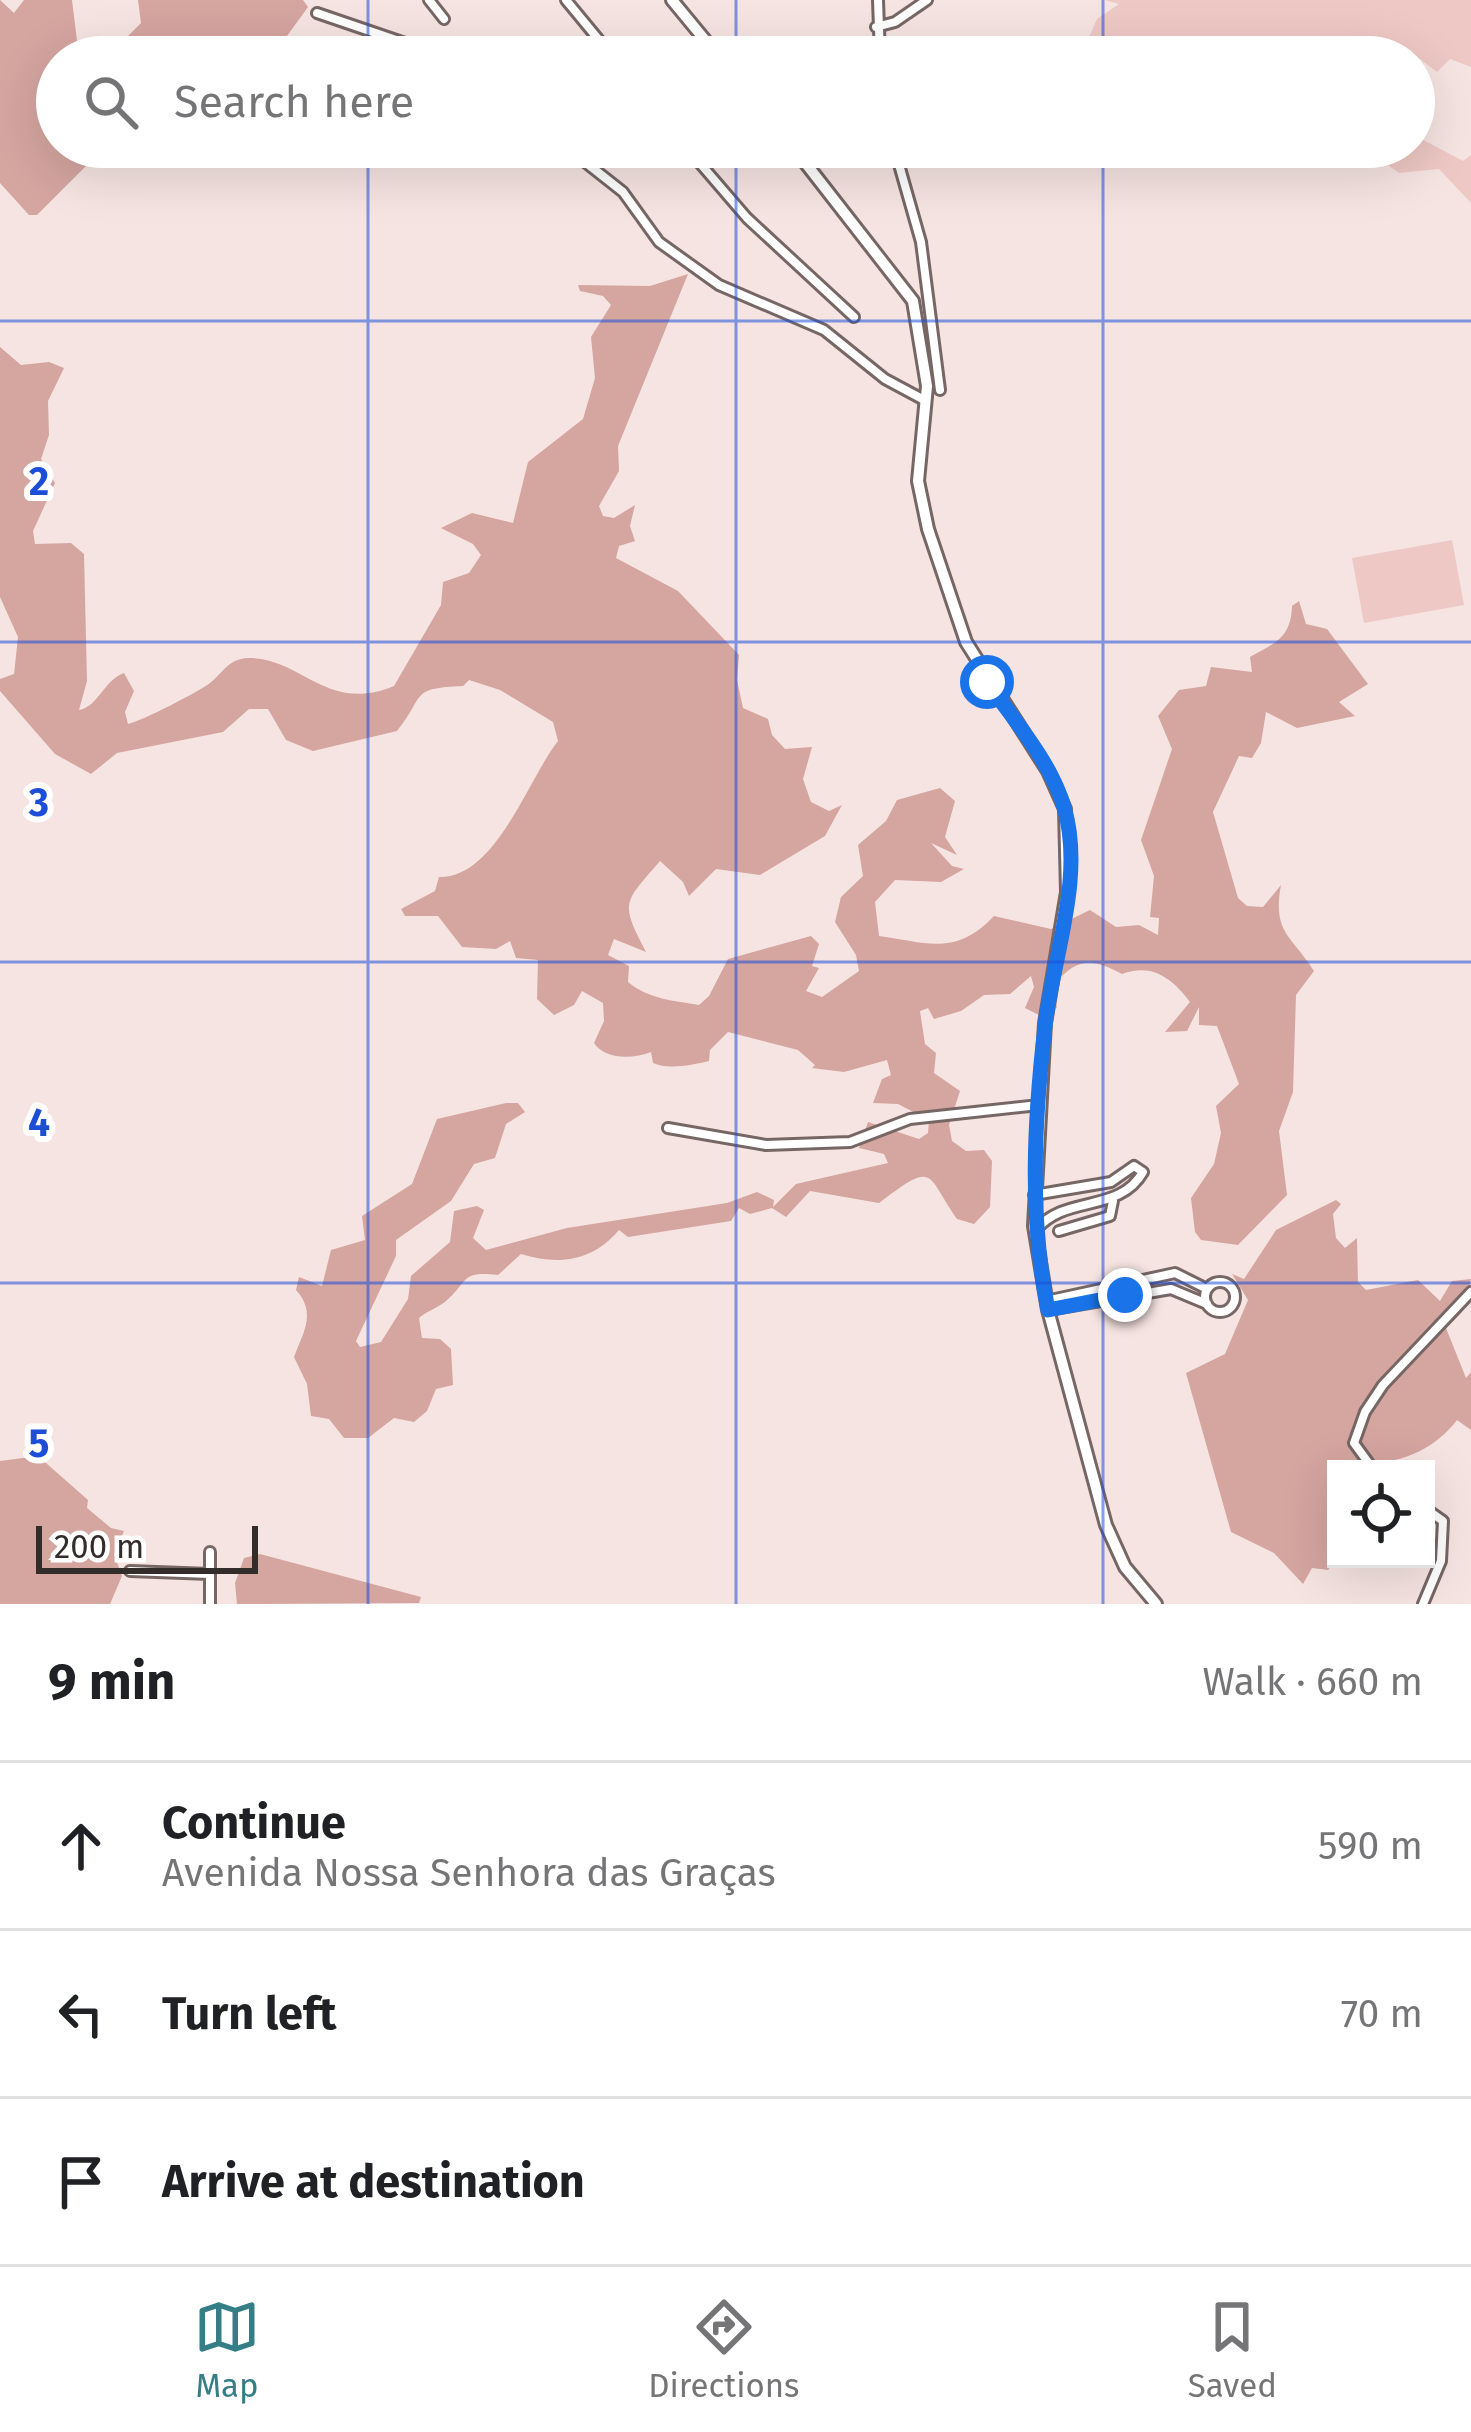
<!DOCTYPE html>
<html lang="en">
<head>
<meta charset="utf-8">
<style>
	:root { --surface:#fff; --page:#f2f2f2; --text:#202124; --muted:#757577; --line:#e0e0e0; --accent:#367e86 }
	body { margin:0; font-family:"Fira Sans",sans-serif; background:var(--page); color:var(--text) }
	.controls { position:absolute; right:36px; bottom:36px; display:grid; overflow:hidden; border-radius:0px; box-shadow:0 12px 48px #0002 }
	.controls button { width:108px; height:108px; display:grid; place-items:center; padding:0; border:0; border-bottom:3px solid var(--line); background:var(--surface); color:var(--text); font:60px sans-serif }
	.scale { position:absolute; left:36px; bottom:30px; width:222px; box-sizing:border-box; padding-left:12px; border:6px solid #322c2b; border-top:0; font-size:33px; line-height:42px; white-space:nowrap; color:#322c2b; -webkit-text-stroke:9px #fff; paint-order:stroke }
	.stop { position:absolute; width:36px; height:36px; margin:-27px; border:9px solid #1a73e8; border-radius:50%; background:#fff }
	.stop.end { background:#1a73e8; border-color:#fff; box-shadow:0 3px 12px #0008 }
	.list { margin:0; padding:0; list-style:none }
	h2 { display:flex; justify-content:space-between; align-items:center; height:156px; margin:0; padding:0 48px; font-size:51px }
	h2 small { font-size:39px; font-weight:400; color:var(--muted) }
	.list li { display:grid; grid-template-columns:78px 1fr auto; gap:36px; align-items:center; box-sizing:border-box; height:168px; padding:0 48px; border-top:3px solid var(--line) }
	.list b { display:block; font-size:45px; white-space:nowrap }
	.list p { margin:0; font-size:39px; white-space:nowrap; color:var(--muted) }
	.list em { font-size:39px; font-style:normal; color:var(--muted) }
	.icon { flex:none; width:66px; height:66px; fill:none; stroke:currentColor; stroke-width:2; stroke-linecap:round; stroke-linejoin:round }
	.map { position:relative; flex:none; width:1471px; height:1604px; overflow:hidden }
	.search { position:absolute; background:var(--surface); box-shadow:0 12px 48px #0002; left:36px; right:36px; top:36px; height:132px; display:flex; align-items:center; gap:30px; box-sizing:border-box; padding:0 42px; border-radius:66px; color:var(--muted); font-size:45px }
	.sheet { height:660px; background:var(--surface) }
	nav { display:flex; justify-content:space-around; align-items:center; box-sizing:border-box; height:168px; border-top:3px solid var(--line); background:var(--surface); font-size:33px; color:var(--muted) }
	nav a { display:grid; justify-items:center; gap:6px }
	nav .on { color:var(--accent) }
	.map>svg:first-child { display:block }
</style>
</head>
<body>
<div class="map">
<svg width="1471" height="1604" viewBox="0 0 1471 1604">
	<rect width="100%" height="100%" fill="#f6e4e2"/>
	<!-- green -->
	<path fill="#eec8c4" d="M1105,0H1471V67L1450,59L1437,72L1407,49L1362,57L1328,37L1299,38V57L1176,51L1167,57H1130L1121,49L1105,51L1089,37L1097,19L1119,4Z
		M1414,135L1463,161L1471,155V203L1439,169L1399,173L1362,147H1414Z
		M1452,540L1464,605L1364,623L1352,558Z"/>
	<!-- forest -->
	<path fill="#d5a5a0" d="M0,0L14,13L24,0H72L79,57H57V147H137L87,165L37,215H29L0,183Z
		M138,0H303L308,7L287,36L253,57L225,47L207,57H107L141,23Z
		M688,274L618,446L619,471L599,506L603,516L614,518L635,505L630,526L635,541L619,546L616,558L678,591L739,655L737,680L743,708L768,719L772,735L785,749L812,747L803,779L811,802L829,811L842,805L825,836L760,875L716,869L689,896L683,882L660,861C623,904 620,902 646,952L614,939L608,955L629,966L628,982C648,999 675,1001 699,1005L709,996L728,959L811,936L819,944L812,966L819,968L806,991L822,997L859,971L856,955L835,922L841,897L863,876L858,845L886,821L897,800L940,788L955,801L945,837L957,855L931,843L952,866L964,869L941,882L895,880L875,902L879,936C928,943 956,956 994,916L1051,929L1090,910L1116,927L1139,925L1158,935L1159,918L1150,917L1154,876L1141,840L1172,749L1158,716L1179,690L1206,686L1211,667L1252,672L1250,657C1275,643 1291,638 1292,606L1299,601L1306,624L1327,629L1368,684L1339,702L1355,716L1297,728L1266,712L1261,743L1252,758L1239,756L1213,812L1238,898L1247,906L1263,907L1281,885C1272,933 1292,936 1314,971L1296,995L1293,1092L1279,1131L1287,1195L1238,1245L1201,1240L1195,1232L1191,1198L1214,1164L1221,1133L1216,1106L1239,1084L1217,1026L1199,1025V1007L1187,1031L1165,1032L1190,1002C1172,978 1152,963 1122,974C1092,958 1078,957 1054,984L1057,1009L1053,1001L1043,1017L1025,1008L1034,987L1031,976L1010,994L984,995L961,1011L934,1019L928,1008L920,1011L925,1044L936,1053L934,1073L960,1091L949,1125L952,1141L966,1151L984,1150L992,1161L990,1207L974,1224L957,1219C925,1173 936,1160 879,1203L810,1191L786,1217L772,1208L750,1214L739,1208L731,1221L628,1237L619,1230C593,1261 559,1266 521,1254L498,1275C460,1271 470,1280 446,1301C439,1307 427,1311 419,1318L422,1338L440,1339L451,1349L453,1385L436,1389L427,1411L414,1422L394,1418L368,1438H344L329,1419L311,1416L307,1384L294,1357C303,1333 317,1313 296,1290L299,1277L322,1286L331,1250L365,1240L362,1216L412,1184L437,1119L506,1103H518L525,1112L506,1124L495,1158L474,1164L451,1201L396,1240V1256L356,1341L360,1347L381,1342L408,1299L411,1276L450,1242L454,1211L477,1206L484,1210L473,1238L486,1250L567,1228L727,1203L757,1192L774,1200L773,1207L796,1184L888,1163L884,1154L859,1148L868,1122L919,1139L928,1133L929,1120L898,1104L873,1103L882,1079L891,1075L887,1060L844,1072L812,1068L815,1065L798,1050L728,1032L710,1050L709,1061C692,1065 668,1070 653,1063L651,1052C633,1059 605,1060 594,1043L604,1021L603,1003L582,991L574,1005L554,1015L537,999L538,960L516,958L510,941L496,949L462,947L438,916H405L401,909L435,891L439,877C496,878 528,779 558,741L553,722L500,690L469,680L463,686C408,688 426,696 397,731L313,751L286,740L268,709H249L223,732L117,753L91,774L55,754L0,691V679L14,674L18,637L0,597V347L21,365L49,362L64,368L48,401L49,435L41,459L55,483L33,531L35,544L71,543L84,554L87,681L79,710C98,707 104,680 124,673L134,691L125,712L128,724C144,720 198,692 210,683C224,672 228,659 248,658C301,657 327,714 394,686L441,605L443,582L469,573L481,555L473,544L441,528L472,513L513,523L528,462L583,419L595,378L591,337L611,305L603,296L580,291L578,285L650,286Z
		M1336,1200L1341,1204L1333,1214L1336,1238L1345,1248L1357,1238L1358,1282L1366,1290L1418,1280L1440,1301L1452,1281L1471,1279L1462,1312L1446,1328L1466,1378L1471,1372V1430L1457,1420C1437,1447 1403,1463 1371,1463L1370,1469H1336L1337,1559L1328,1570L1312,1568L1303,1584L1274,1553L1231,1532L1186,1373L1225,1354L1248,1300L1232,1274L1244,1279L1276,1230Z
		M30,1457L46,1463L88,1500L87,1508L111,1528L124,1531L114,1554L122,1576L110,1604H0V1461Z
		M260,1554L421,1597L419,1603L237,1604L235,1583L244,1558Z"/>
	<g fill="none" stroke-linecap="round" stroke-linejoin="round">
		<defs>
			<path id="street" d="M429,0L444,19
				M566,0L613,57
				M878,0L880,57
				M317,13L446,57
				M876,27L895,22L927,0
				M566,147L623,192L659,242L719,285L824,330L885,379L926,401
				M686,147L747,218L854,317
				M894,147L921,242L940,390
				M668,1128L766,1145L850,1142L910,1119L1039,1105
				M1034,1195L1111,1182L1134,1166L1143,1172C1119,1214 1065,1194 1036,1230
				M1059,1231L1110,1216L1113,1201
				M1205 1297a15 15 0 1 1 30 0a15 15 0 1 1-30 0Z
				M1046,1301L1175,1273L1207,1289
				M1048,1310L1171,1289L1207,1304
				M1373,1469L1354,1443L1365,1412L1383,1385L1471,1292
				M130,1571L210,1574
				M210,1604V1552
				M1423,1604L1441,1561L1443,1521L1426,1509"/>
			<path id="secondary" d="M672,0L719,57
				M793,147L913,301L927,386L918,481L928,529L966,642L1048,771L1065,809L1067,892L1045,1023L1034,1226L1048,1310L1106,1525L1125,1567L1156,1604"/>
		</defs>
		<!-- street casing -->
		<use href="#street" stroke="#766765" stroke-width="14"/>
		<!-- secondary casing -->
		<use href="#secondary" stroke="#766765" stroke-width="16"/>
		<!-- street -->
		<use href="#street" stroke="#fff" stroke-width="8"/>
		<!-- secondary -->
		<use href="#secondary" stroke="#fff" stroke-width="10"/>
	</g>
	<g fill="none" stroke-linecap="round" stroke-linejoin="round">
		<!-- route -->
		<path stroke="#1a73e8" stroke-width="15" d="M987,682C1014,720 1051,762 1064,807C1085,877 1053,957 1045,1026C1034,1122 1029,1216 1048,1310L1125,1295"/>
	</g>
	<!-- grid -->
	<path fill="none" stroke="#1d4ed8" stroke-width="3" stroke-opacity="0.55" d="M368,0V57M736,0V57M1103,0V57M368,147V1604M736,147V1604M1103,147V1604M0,321H1471M0,642H1471M0,962H1471M0,1283H1471"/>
	<g font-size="39" text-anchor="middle" font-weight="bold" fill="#1d4ed8" stroke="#fff" stroke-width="12" stroke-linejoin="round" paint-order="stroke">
		<text x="39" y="495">2</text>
		<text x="39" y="816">3</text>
		<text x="39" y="1136">4</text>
		<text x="39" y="1457">5</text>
	</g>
</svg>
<div class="controls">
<button><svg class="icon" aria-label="locate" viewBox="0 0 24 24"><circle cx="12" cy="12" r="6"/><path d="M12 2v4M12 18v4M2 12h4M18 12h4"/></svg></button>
</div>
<div class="scale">200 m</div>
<div class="stop" style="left:987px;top:682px"></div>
<div class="stop end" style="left:1125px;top:1295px"></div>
<div class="search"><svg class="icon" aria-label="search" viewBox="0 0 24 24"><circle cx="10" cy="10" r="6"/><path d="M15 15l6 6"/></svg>Search here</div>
</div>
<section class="sheet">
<h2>9 min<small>Walk · 660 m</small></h2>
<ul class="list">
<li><svg class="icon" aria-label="ahead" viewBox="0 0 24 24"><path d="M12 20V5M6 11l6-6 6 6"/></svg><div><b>Continue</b><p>Avenida Nossa Senhora das Graças</p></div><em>590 m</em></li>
<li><svg class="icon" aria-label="left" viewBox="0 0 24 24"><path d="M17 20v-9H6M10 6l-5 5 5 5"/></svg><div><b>Turn left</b></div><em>70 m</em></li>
<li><svg class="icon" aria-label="arrive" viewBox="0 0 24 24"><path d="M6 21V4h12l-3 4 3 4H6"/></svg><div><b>Arrive at destination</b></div></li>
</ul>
</section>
<nav>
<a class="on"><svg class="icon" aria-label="map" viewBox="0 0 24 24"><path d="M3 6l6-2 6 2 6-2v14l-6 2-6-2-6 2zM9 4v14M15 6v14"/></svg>Map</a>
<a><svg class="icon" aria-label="directions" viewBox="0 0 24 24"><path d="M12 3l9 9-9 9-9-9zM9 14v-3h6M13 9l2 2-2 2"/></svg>Directions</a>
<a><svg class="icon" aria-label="saved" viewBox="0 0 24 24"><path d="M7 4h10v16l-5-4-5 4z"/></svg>Saved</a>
</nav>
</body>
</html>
